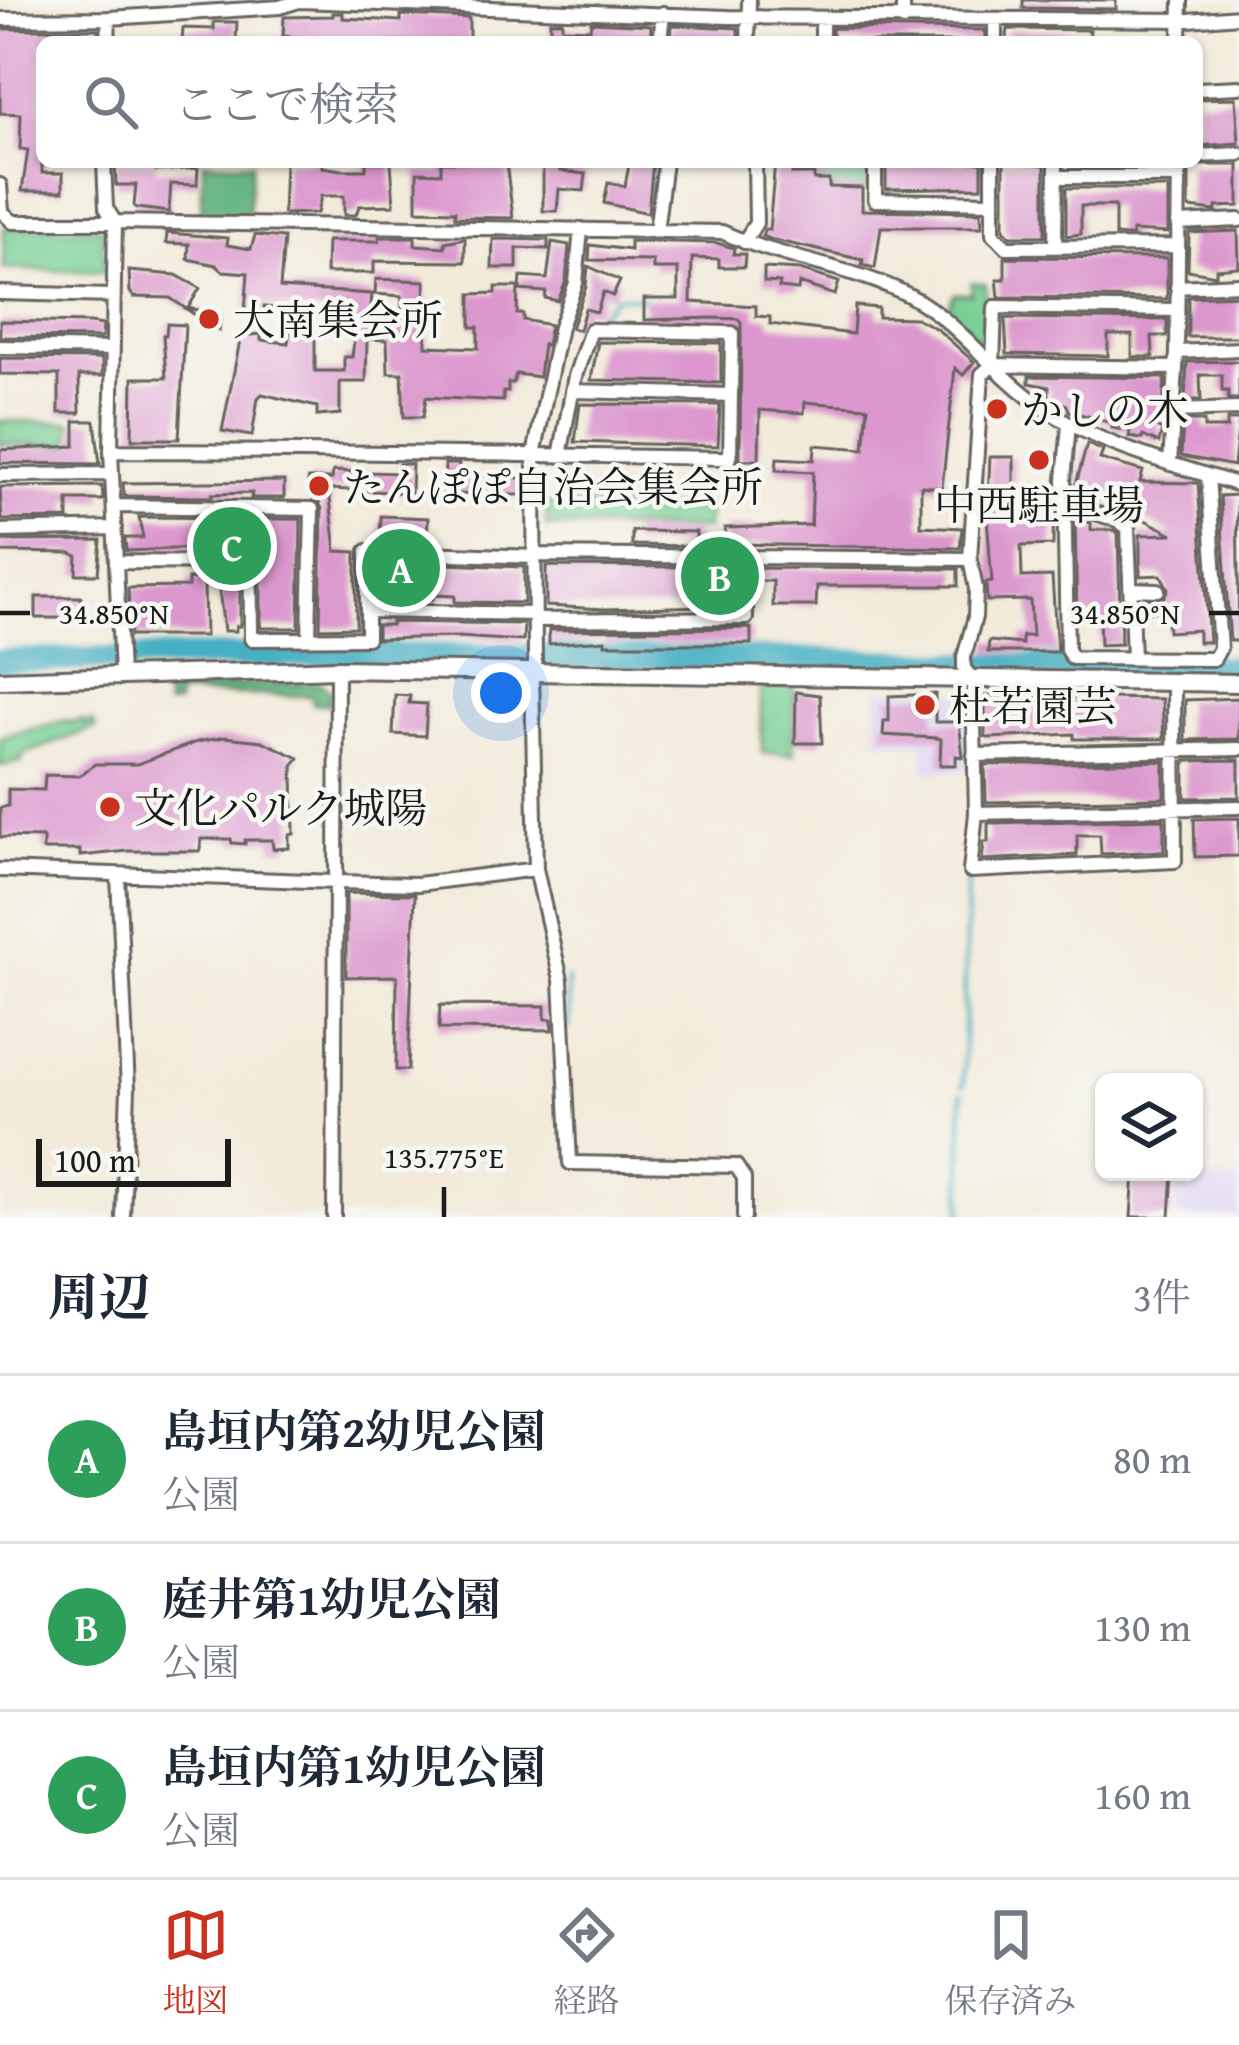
<!DOCTYPE html>
<html lang="ja">
<head>
<meta charset="utf-8">
<style>
	:root { --surface:#fff; --page:#f2f2f3; --text:#1f2937; --muted:#747a83; --line:#e0e1e3; --accent:#c8321e }
	body { margin:0; font-family:"Gentium Book Plus","Noto Serif JP",serif; background:var(--page); color:var(--text) }
	.controls { position:absolute; right:36px; bottom:36px; display:grid; overflow:hidden; border-radius:18px; box-shadow:0 3px 9px #0004 }
	.controls button { width:108px; height:108px; display:grid; place-items:center; padding:0; border:0; border-bottom:3px solid var(--line); background:var(--surface); color:var(--text); font:60px sans-serif }
	.scale { position:absolute; left:36px; bottom:30px; width:195px; box-sizing:border-box; padding-left:12px; border:6px solid #1c1c1c; border-top:0; font-size:33px; line-height:42px; white-space:nowrap; color:#1c1c1c; -webkit-text-stroke:9px #f6f6f2; paint-order:stroke }
	.you { position:absolute; left:501px; top:693px; width:42px; height:42px; margin:-30px; border:9px solid #fff; border-radius:50%; background:#1a73e8; box-shadow:0 0 0 18px #1a73e833 }
	.badge { display:grid; place-items:center; width:78px; height:78px; border-radius:50%; background:var(--accent); color:#fff; font-size:39px; font-weight:700 }
	.pin { position:absolute; translate:-50% -50%; border:6px solid #fff; box-shadow:0 3px 12px #0006 }
	.list { margin:0; padding:0; list-style:none }
	h2 { display:flex; justify-content:space-between; align-items:center; height:156px; margin:0; padding:0 48px; font-size:51px }
	h2 small { font-size:39px; font-weight:400; color:var(--muted) }
	.list li { display:grid; grid-template-columns:78px 1fr auto; gap:36px; align-items:center; box-sizing:border-box; height:168px; padding:0 48px; border-top:3px solid var(--line) }
	.list b { display:block; font-size:45px; white-space:nowrap }
	.list p { margin:0; font-size:39px; white-space:nowrap; color:var(--muted) }
	.list em { font-size:39px; font-style:normal; color:var(--muted) }
	.icon { flex:none; width:66px; height:66px; fill:none; stroke:currentColor; stroke-width:2; stroke-linecap:round; stroke-linejoin:round }
	.map { position:relative; flex:none; width:1239px; height:1217px; overflow:hidden }
	.search { position:absolute; background:var(--surface); box-shadow:0 3px 9px #0004; left:36px; right:36px; top:36px; height:132px; display:flex; align-items:center; gap:30px; box-sizing:border-box; padding:0 42px; border-radius:18px; color:var(--muted); font-size:45px }
	.sheet { height:660px; background:var(--surface) }
	nav { display:flex; justify-content:space-around; align-items:center; box-sizing:border-box; height:168px; border-top:3px solid var(--line); background:var(--surface); font-size:33px; color:var(--muted) }
	nav a { display:grid; justify-items:center; gap:6px }
	nav .on { color:var(--accent) }
	.map>svg:first-child { display:block }
</style>
</head>
<body>
<div class="map">
<svg width="1239" height="1217" viewBox="0 0 1239 1217">
	<rect width="100%" height="100%" fill="#f6f6f2"/>
	<filter id="ink" filterUnits="userSpaceOnUse"><feTurbulence type="fractalNoise" baseFrequency=".00833" numOctaves="2"/><feDisplacementMap in="SourceGraphic" scale="24" xChannelSelector="R" yChannelSelector="G"/><feConvolveMatrix kernelMatrix="1 2 1 2 8 2 1 2 1" color-interpolation-filters="sRGB"/></filter>
	<filter id="wash" filterUnits="userSpaceOnUse"><feTurbulence type="fractalNoise" baseFrequency=".004" numOctaves="4" result="noise"/><feDisplacementMap in="SourceGraphic" scale="48" xChannelSelector="R" yChannelSelector="G"/><feGaussianBlur stdDeviation="2.7" result="paint"/><feColorMatrix in="noise" values="0 0 0 0 0 0 0 0 0 0 0 0 0 0 0 0 0 1.4 0 .05"/><feComposite in="paint" operator="in"/></filter>
	<g filter="url(#wash)">
		<rect width="100%" height="100%" fill="#f2ebda"/>
		<!-- built -->
		<path fill="#dfd5f5" d="M877,690L968,693L969,770L924,772V744L876,741Z
			M1194,1153H1199L1198,1178L1239,1180V1217H1176L1177,1172H1194Z"/>
		<!-- green -->
		<path fill="#77cf94" stroke="#4a7658" stroke-width="3" d="M798,162H869V190L829,187L828,180L797,174Z
			M4,227L102,228L105,272L3,269Z
			M972,282L986,285L984,344L944,315L954,294H971Z
			M0,421L71,422V444L0,445Z
			M546,503L709,507L707,529L546,527Z
			M760,687H794L793,754L762,753Z
			M68,720L70,723L82,720L84,724L92,721L96,728L22,755V762L0,766V737Z"/>
		<!-- forest -->
		<path fill="#61b27e" stroke="#3e674d" stroke-width="3" d="M203,162L252,163L248,217L201,216Z
			M320,683L330,690V704H313L312,696L178,694L177,705L167,706L164,686Z"/>
		<g fill="none" stroke-linecap="round" stroke-linejoin="round">
			<!-- stream -->
			<path stroke="#44afc3" stroke-width="4.5" d="M585,329L617,296L643,298
				M550,449L558,439
				M539,731L540,682
				M567,979L569,1028
				M963,1086L967,880
				M962,1093V1217"/>
			<!-- river -->
			<path stroke="#44afc3" stroke-width="24" d="M0,661L340,654L803,659L1101,668L1239,667"/>
		</g>
		<g id="blocks">
			<!-- building -->
			<path fill="#dc97ce" d="M1023,0H1116V9L1023,8Z
				M333,13H343V18L401,21V15L469,18V42H321L322,39L283,36L284,17L333,16Z
				M550,21H562V28L590,29L591,22L651,25L650,42H550Z
				M214,22H237L236,42H182L183,28L214,29Z
				M672,25L738,28V37H718V42H671Z
				M832,28L985,30V42H832Z
				M0,29H98V42H42L39,150H42V173H63V191H22L28,150L20,149L21,114L0,113Z
				M1008,29L1090,30L1089,42H1006Z
				M1236,98L1239,143L1197,146V99Z
				M156,162V171L198,168L197,185L171,184L169,212L137,208L134,206L136,185H116L115,164Z
				M285,162H322V167L341,170H366V162H391L394,205L359,206L356,215H344V196H321L317,213L283,214Z
				M441,162H506L513,218L455,217V211L417,210V172L441,173Z
				M635,162H653L648,213L604,203L608,183L625,186L629,165L634,166Z
				M775,162H792V174H814V180H829V187L862,188V210L981,212L982,227H881L875,268L862,265L863,260L769,239L762,236L765,229L769,230Z
				M886,162H982V187L886,189Z
				M1004,162L1045,165V236H1011L1004,229Z
				M1189,165H1239V206L1216,207V211L1189,208Z
				M543,166H560V171L586,174L584,191L559,189L557,211H543Z
				M1066,188H1168V233L1132,231V236H1115V206H1081V234L1066,236Z
				M1238,231L1239,267L1216,269V275L1188,270L1189,233Z
				M167,233L228,238L227,245L251,249L255,235L284,238L280,288L372,294L370,317L402,318V296L375,294L376,279L425,281L426,346L478,348V327H471V294L496,293V287H518L517,314H523V320L550,325L546,345L543,344L539,377L516,374L513,383H508V392H503V401L426,397L423,417H404L402,373H388L387,340L367,339L366,382H340V414L317,416V407L262,394L258,398L252,436L222,431L241,336L261,334V340L288,343L290,328L315,332V371H344V357H352L356,325L337,324L338,314L264,307V310L245,311L248,273L223,271L216,265L188,259L189,244L166,243Z
				M379,237H415V245L445,247V242L465,238V262L374,261V273H326L327,241H379Z
				M493,239L548,240V249L517,248V268H492Z
				M630,241L717,243L734,248L733,254H745L744,267H719V259L692,258L691,302L756,306V316L770,317V324L853,334L855,306L878,308V317L916,318L937,329L974,362L963,375L955,368L942,488L921,486V526L962,528L960,548L726,544L725,528L811,525L813,472L776,470L777,458L814,460L815,445L864,449L868,407L805,402L804,413L760,410L759,460H740L741,323L738,319L714,318L644,320V299H678V269H653V261L589,260L590,245L630,250Z
				M552,242L569,245L566,281L558,301L545,298L546,292L520,290L521,277L547,279Z
				M1005,257L1167,258V299L999,297L997,279H1005Z
				M588,266L620,281L613,296L603,292L597,312L585,309L579,330L571,328L586,287Z
				M764,268L800,270L839,282L835,295L799,283L798,290L779,288L780,283L764,282Z
				M129,271L176,275L200,288L188,308L221,316L219,331L170,298L134,297L130,292Z
				M1239,295V337H1188V297Z
				M1005,318L1167,320V336H1152L1153,357H1132V335H1108V356L1007,354Z
				M0,321L90,323L103,325L102,338L0,337Z
				M167,324L185,325L179,439H132L133,378H166L163,335H166Z
				M598,342L721,343V383L591,380Z
				M0,358L102,359V376H79L80,413H59V375L0,374Z
				M1239,361V399H1228V391H1222V375H1200L1201,400H1185L1187,362Z
				M1029,376L1165,378L1163,410L1156,427L1162,430L1159,443L1143,436L1142,439L1129,437L1130,431L1112,428V423L1069,411L1067,405L1049,397V387L1029,383Z
				M580,404L720,405L718,446L575,442Z
				M1227,420H1239L1234,466L1181,456L1183,421H1204V428H1227Z
				M75,421H95L100,464L0,463V450L75,446Z
				M1087,444L1103,451L1100,459L1143,471L1140,482L1198,483L1209,642H1198V630L1168,632L1167,611L1144,612V600H1162L1168,589L1161,575L1140,576V535L1173,534L1137,516H1141L1075,488Z
				M990,457H1014V491L1054,486L1053,545L1021,546L1022,577L1052,576L1057,652H988L989,641L1022,644V636H1032L1030,600L987,601L986,583L992,582L987,517Z
				M399,464H412L411,493L329,489L336,551L356,552V627L320,628L322,509L314,489L308,488V479H332L333,471L399,473Z
				M445,464H459L458,477L524,478V495L444,494Z
				M284,481V498H251L252,493L212,494V497L124,496L123,483Z
				M102,486L103,500H68V519L2,520L0,487Z
				M1237,495L1239,641H1230L1220,496Z
				M381,516L428,518L427,541L380,539Z
				M139,517L240,518V528H217V534H211V552H196V548L126,551L125,538H143Z
				M1075,518L1091,523V530H1112L1118,533L1121,644L1100,645L1099,616L1077,617Z
				M261,519H301L299,628H261V568L264,559Z
				M632,531L696,532V546L632,545Z
				M101,540L98,574H76L77,556L71,553L0,552V541Z
				M378,562H391L390,583H410V580L441,582V564L524,567V603L455,602V596L433,595V599L390,601V597L377,596Z
				M546,566L697,567L699,590L736,588V605L606,609L546,606Z
				M757,568L958,569V586H817L816,606H773V581H757Z
				M226,573H239L240,578V626H236V631H224L218,580H226Z
				M188,579L204,580L205,636H130L128,588L188,587Z
				M36,597H81V618H36Z
				M391,622L524,624L523,641L458,637L377,639V625H391Z
				M751,628V644H605V640L549,644V630Z
				M796,692L820,695L822,743H795Z
				M935,694V722H959L963,757L956,756V765H940L941,739L937,738L883,735L884,721H889V696Z
				M395,695L410,696L409,703L427,704L425,736L393,734Z
				M985,696L1162,699L1164,739H1074V734L988,738L985,737Z
				M1239,698V739L1185,740V700Z
				M225,737L262,741L299,758L293,766L294,834L289,835V848L273,849L272,840H245V844L232,843L231,839H201L200,851H128L80,856V850H43V838L0,837V808L8,806V789L44,790L45,775L79,776L95,764H137L197,742Z
				M1239,760V797L1185,798V761Z
				M1164,761V798L986,802L985,765Z
				M1239,818V856L1195,857L1194,819Z
				M1164,819V851L1101,854L1100,835H1077V855L982,860L984,842H988V823Z
				M346,893L415,894L408,1070H396L397,976L346,977Z
				M440,1005L545,1006V1019H552L553,1030L439,1029Z
				M1134,1172H1173L1170,1217H1131Z"/>
		</g>
	</g>
	<g filter="url(#ink)">
		<use href="#blocks" fill-opacity="0" stroke="#67645e" stroke-width="3"/>
		<g fill="none" stroke-linecap="round" stroke-linejoin="round">
			<defs>
				<path id="street" d="M0,19L109,18L280,7L299,1L728,17L1189,20L1239,16
					M903,20V0
					M108,42L109,18
					M660,42L663,13
					M748,42L749,0
					M822,42V19
					M995,42V21
					M1180,42L1181,0
					M1197,89L1239,87
					M1197,156L1239,154
					M875,162V200L993,202
					M993,162V234L1007,247L1178,246
					M1056,177H1179
					M0,185L2,211
					M0,210L13,222H115L106,208L104,162
					M1178,223L1239,220
					M656,231L665,162
					M744,242L756,223L755,162
					M1055,247L1056,162
					M1177,287L1239,284
					M0,293L113,296
					M1176,310L995,307L993,365L982,374L970,559L976,589L975,617L964,657V668L973,680L976,813L1239,807
					M0,347L112,349
					M1177,352L1239,349
					M993,365L1175,368
					M572,391L731,395
					M1174,411L1239,409
					M1069,424L1064,480L1067,650L1072,658L1214,659L1220,648L1208,476
					M111,451C318,451 524,455 730,458L732,333L591,330L575,376L560,456
					M1170,464L1177,352L1179,162
					M0,475L112,474
					M1067,504L1117,520L1128,528L1133,658
					M114,506L312,509L309,638
					M250,508L251,639L367,638V551L535,557
					M0,531L115,528
					M535,555L970,559
					M117,562L252,563
					M1131,589L1158,590
					M367,611L535,614
					M535,620L746,618V555
					M532,671L536,869L561,980L570,1163L736,1166L744,1178V1217
					M535,671L534,455L560,327L576,283L581,229
					M121,675L111,451L115,222L722,232C779,258 842,265 898,290C955,315 986,367 1034,401C1094,445 1169,463 1239,485
					M974,755L1239,749
					M976,813L970,871L1175,861L1174,684
					M0,870L336,882L337,669
					M118,876L128,1089L123,1217
					M334,1217L336,882L418,884L536,869"/>
				<path id="secondary" d="M0,680L337,669L1239,683"/>
			</defs>
			<!-- street casing -->
			<use href="#street" stroke="#67645e" stroke-width="18"/>
			<!-- secondary casing -->
			<use href="#secondary" stroke="#67645e" stroke-width="22"/>
			<!-- street -->
			<use href="#street" stroke="#fff" stroke-width="12"/>
			<!-- secondary -->
			<use href="#secondary" stroke="#fff" stroke-width="16"/>
		</g>
	</g>
	<!-- ticks -->
	<path fill="none" stroke="#1c1c1c" stroke-width="4.5" d="M0,613H30M1209,613H1239M444,1187V1217"/>
	<!-- markers -->
	<g fill="#c8321e" stroke="#f6f6f2" stroke-width="4.5">
		<circle cx="209" cy="319" r="12"/>
		<circle cx="997" cy="409" r="12"/>
		<circle cx="1039" cy="460" r="12"/>
		<circle cx="319" cy="486" r="12"/>
		<circle cx="925" cy="705" r="12"/>
		<circle cx="110" cy="807" r="12"/>
	</g>
	<g text-anchor="middle" dominant-baseline="central" stroke-width="9" stroke-linejoin="round" paint-order="stroke">
		<!-- poi labels -->
		<g font-size="42" fill="#1c1c1c" stroke="#f6f6f2" text-anchor="start">
			<text x="233" y="319">大南集会所</text>
			<text x="1021" y="409">かしの木</text>
			<text x="343" y="486">たんぽぽ自治会集会所</text>
			<text x="1039" y="504" text-anchor="middle">中西駐車場</text>
			<text x="949" y="705">杜若園芸</text>
			<text x="134" y="807">文化パルク城陽</text>
		</g>
	</g>
	<g font-size="30" text-anchor="middle" fill="#1c1c1c" stroke="#f6f6f2" stroke-width="9" stroke-linejoin="round" paint-order="stroke">
		<text x="114" y="624">34.850°N</text>
		<text x="1125" y="624">34.850°N</text>
		<text x="444" y="1168">135.775°E</text>
	</g>
</svg>
<div class="controls">
<button><svg class="icon" aria-label="layers" viewBox="0 0 24 24"><path d="M12 4l9 5-9 5-9-5zM3 14l9 5 9-5"/></svg></button>
</div>
<div class="scale">100 m</div>
<div class="you"></div>
<div class="pin badge" style="left:401px;top:568px;background:#2e9e5b">A</div>
<div class="pin badge" style="left:720px;top:576px;background:#2e9e5b">B</div>
<div class="pin badge" style="left:232px;top:546px;background:#2e9e5b">C</div>
<div class="search"><svg class="icon" aria-label="search" viewBox="0 0 24 24"><circle cx="10" cy="10" r="6"/><path d="M15 15l6 6"/></svg>ここで検索</div>
</div>
<section class="sheet">
<h2>周辺<small>3件</small></h2>
<ul class="list">
<li><span class="badge" style="background:#2e9e5b">A</span><div><b>島垣内第2幼児公園</b><p>公園</p></div><em>80 m</em></li>
<li><span class="badge" style="background:#2e9e5b">B</span><div><b>庭井第1幼児公園</b><p>公園</p></div><em>130 m</em></li>
<li><span class="badge" style="background:#2e9e5b">C</span><div><b>島垣内第1幼児公園</b><p>公園</p></div><em>160 m</em></li>
</ul>
</section>
<nav>
<a class="on"><svg class="icon" aria-label="map" viewBox="0 0 24 24"><path d="M3 6l6-2 6 2 6-2v14l-6 2-6-2-6 2zM9 4v14M15 6v14"/></svg>地図</a>
<a><svg class="icon" aria-label="directions" viewBox="0 0 24 24"><path d="M12 3l9 9-9 9-9-9zM9 14v-3h6M13 9l2 2-2 2"/></svg>経路</a>
<a><svg class="icon" aria-label="saved" viewBox="0 0 24 24"><path d="M7 4h10v16l-5-4-5 4z"/></svg>保存済み</a>
</nav>
</body>
</html>
